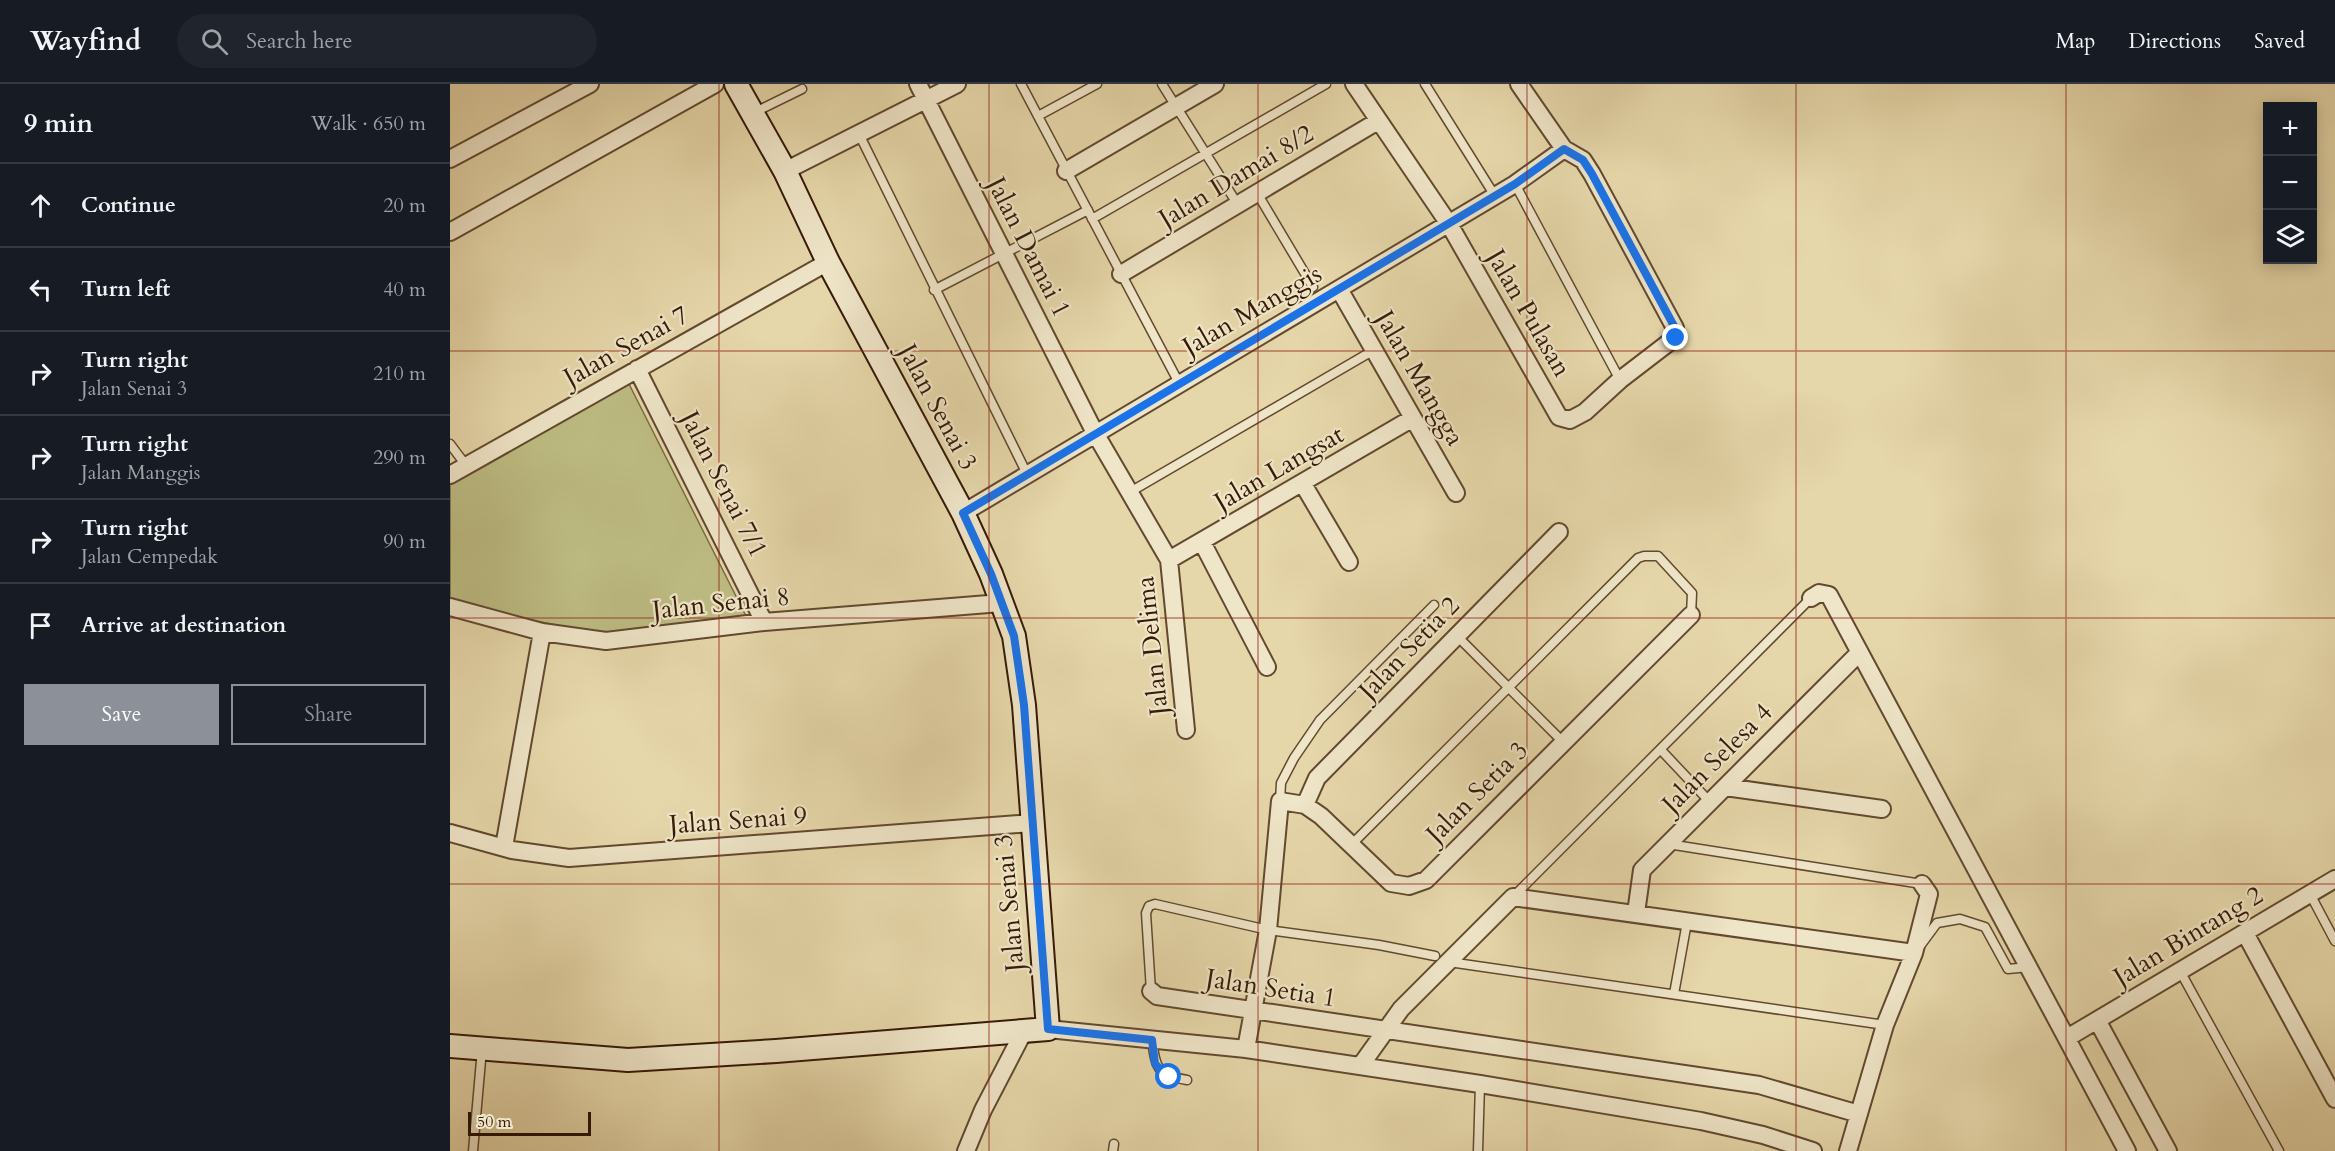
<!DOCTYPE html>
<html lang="en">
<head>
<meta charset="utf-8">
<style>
	:root { --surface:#171b24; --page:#20242c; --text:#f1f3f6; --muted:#9ea1a6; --line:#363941; --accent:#8c9099 }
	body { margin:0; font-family:Cardo,serif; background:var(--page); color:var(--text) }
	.controls { position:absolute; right:18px; top:18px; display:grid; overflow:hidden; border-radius:0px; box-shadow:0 3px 15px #0003 }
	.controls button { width:54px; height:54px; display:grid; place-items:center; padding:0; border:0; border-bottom:2px solid var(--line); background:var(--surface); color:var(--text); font:30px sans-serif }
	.scale { position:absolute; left:18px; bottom:15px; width:123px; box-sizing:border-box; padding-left:6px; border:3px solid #361a06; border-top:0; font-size:16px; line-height:21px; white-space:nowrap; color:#361a06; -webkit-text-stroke:4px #efe5c8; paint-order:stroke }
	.stop { position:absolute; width:18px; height:18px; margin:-14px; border:4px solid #1a73e8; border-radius:50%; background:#fff }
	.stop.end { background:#1a73e8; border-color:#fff; box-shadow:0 2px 6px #0008 }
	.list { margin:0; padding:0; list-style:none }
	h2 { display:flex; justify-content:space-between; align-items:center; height:78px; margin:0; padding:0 24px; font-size:26px }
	h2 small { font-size:20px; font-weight:400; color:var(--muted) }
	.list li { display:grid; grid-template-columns:39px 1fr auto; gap:18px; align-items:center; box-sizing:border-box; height:84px; padding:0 24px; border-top:2px solid var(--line) }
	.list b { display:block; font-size:22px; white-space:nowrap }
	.list p { margin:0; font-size:20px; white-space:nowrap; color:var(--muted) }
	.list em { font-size:20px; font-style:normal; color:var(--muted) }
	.actions { display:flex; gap:12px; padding:18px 24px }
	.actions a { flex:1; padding:14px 0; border:2px solid var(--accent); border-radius:0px; text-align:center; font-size:21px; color:var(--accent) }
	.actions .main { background:var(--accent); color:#fff }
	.icon { flex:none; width:33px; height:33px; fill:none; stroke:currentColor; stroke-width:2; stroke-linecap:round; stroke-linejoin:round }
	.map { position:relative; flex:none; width:1885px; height:1067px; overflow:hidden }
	header { display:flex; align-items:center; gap:36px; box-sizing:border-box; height:84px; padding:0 30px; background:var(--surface); border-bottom:2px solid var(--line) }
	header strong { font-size:28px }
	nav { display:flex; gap:33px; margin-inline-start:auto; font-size:21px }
	.search { width:420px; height:54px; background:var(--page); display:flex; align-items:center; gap:15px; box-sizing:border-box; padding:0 21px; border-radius:33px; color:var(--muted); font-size:22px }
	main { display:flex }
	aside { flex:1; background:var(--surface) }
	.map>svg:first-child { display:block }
</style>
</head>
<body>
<header>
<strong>Wayfind</strong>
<div class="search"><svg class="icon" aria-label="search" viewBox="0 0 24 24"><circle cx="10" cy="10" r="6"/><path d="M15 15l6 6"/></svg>Search here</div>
<nav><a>Map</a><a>Directions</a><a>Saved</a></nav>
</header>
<main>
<aside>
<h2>9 min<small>Walk · 650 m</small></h2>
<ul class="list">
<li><svg class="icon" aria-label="ahead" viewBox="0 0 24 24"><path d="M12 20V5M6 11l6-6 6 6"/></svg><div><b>Continue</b></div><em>20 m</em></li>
<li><svg class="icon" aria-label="left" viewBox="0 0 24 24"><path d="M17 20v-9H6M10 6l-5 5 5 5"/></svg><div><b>Turn left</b></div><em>40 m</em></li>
<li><svg class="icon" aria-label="right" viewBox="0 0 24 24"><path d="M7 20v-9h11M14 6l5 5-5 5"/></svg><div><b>Turn right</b><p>Jalan Senai 3</p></div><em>210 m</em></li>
<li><svg class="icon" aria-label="right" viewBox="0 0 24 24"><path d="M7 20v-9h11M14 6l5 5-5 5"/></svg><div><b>Turn right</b><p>Jalan Manggis</p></div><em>290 m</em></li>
<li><svg class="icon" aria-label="right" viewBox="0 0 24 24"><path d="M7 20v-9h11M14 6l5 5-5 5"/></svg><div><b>Turn right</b><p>Jalan Cempedak</p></div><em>90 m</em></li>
<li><svg class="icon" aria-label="arrive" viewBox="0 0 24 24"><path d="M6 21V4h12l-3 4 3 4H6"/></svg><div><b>Arrive at destination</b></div></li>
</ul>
<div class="actions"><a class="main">Save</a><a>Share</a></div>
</aside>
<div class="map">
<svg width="1885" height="1067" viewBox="0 0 1885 1067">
	<rect width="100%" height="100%" fill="#e6d7aa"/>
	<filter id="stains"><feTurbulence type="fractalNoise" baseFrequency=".00333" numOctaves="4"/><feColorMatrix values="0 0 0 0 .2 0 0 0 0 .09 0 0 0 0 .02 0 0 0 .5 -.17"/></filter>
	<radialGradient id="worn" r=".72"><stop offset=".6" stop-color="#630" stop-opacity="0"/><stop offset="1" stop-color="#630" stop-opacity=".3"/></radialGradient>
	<!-- green -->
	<path fill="#bdbc83" stroke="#7a6b44" stroke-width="1.5" d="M178,298L298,536L151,550L76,535L0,514V401L20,386Z"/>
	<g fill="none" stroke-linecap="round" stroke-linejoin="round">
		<defs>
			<path id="lane" d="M571,0L729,299
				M712,0L788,121
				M975,0L1045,112
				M303,29L352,5
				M588,32L647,0
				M409,50L577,390
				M1065,100L1170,296
				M807,109L863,203
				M642,135L876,0
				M484,206L638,126
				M0,360L15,380
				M680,408L924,266
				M1007,552L1113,658
				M1211,666L1259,717
				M830,717L831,699L844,674L870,636L984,521
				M1218,760L1472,800
				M901,761L1188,474L1194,472H1208L1242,509L1241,531
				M1860,810L1885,857
				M1063,813L1361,514
				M1470,862L1487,839L1510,835L1535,843L1558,885L1579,883
				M999,878L1435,941
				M1730,887L1829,1067
				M701,907L696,829L699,822L705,820L818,846L929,861L985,872
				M1224,910L1237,838
				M702,956C706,985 707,991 737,996
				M23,1067L32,965
				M663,1067L664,1060
				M1028,1067L1030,1000"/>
			<path id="street" d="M468,0L645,349L719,476L736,646
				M904,0L999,140L1109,333L1120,336L1135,328L1170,296L1226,253L1225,244L1142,90L1133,76L1114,65L1069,0
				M0,75L140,0
				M335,87L507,0
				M616,87L765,0
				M0,148L265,0
				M671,190L928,37
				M889,205L1006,409
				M187,285L314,538
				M0,391L378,178
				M853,400L899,478
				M513,429L1065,100L1114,65
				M752,458L817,583
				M719,476L963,334
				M1361,514L1369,509L1379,511L1677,1067
				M0,523L92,548L156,557L314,538L551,519
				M1275,703L1432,725
				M855,721L867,694L1109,448
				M0,749L62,766L119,774L582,739
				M54,763L92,548
				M1186,829L1192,786L1409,569
				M1795,849L1885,1015
				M701,907L707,912L1309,1001L1409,1030
				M1647,936L1718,1067
				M598,945L796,965L1030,1000L1251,1037L1313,1051L1363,1067
				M1617,954L1885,795
				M796,965L818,846L830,717L855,721L871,732L941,799L959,802L976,796L1241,531
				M911,981L951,925L1063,813L1464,869
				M516,1067L533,1026L575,945
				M1398,1067L1435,941L1464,869L1479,810L1472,800"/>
			<path id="secondary" d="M0,962L178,976L326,967L598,945L574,621L564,552L541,490L513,429L378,178L335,87L286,0"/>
		</defs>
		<!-- lane casing -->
		<use href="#lane" stroke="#62492f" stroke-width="11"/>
		<!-- street casing -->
		<use href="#street" stroke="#62492f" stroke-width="20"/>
		<!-- secondary casing -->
		<use href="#secondary" stroke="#361a06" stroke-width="26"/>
		<!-- lane -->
		<use href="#lane" stroke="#efe5c8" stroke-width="8"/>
		<!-- street -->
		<use href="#street" stroke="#efe5c8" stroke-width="16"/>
		<!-- secondary -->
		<use href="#secondary" stroke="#efe5c8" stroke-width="22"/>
	</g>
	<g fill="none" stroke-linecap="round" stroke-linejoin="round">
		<!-- route -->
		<path stroke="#1a73e8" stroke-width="8" d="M719,993L705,980L702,956L598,945L574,621L564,552L541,490L513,429L1065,100L1114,65L1133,76L1142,90L1225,244L1226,254"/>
	</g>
	<!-- grid -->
	<path fill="none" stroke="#8f2418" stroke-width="1.5" stroke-opacity="0.55" d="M269,0V1067M539,0V1067M808,0V1067M1077,0V1067M1346,0V1067M1616,0V1067M0,267H1885M0,534H1885M0,800H1885"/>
	<g text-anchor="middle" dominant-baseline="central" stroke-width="4.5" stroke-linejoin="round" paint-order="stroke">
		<!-- street labels -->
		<g font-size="26" fill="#361a06" stroke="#efe5c8">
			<text transform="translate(786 92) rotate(-31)">Jalan Damai 8/2</text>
			<text transform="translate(579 163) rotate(63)">Jalan Damai 1</text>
			<text transform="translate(802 226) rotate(-30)">Jalan Manggis</text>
			<text transform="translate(1079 229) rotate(60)">Jalan Pulasan</text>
			<text transform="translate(176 262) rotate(-29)">Jalan Senai 7</text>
			<text transform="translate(970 294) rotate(60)">Jalan Mangga</text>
			<text transform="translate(488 323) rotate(62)">Jalan Senai 3</text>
			<text transform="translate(829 384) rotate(-30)">Jalan Langsat</text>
			<text transform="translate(274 400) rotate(63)">Jalan Senai 7/1</text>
			<text transform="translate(271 519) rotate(-6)">Jalan Senai 8</text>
			<text transform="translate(702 562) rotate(-96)">Jalan Delima</text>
			<text transform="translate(959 564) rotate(-46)">Jalan Setia 2</text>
			<text transform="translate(1267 674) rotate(-45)">Jalan Selesa 4</text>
			<text transform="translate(1027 708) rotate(-45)">Jalan Setia 3</text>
			<text transform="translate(288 736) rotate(-4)">Jalan Senai 9</text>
			<text transform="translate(559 819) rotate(-95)">Jalan Senai 3</text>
			<text transform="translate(1738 852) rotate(-31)">Jalan Bintang 2</text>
			<text transform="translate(821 904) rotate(9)">Jalan Setia 1</text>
		</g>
	</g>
	<rect width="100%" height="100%" filter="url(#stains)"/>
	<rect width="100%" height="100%" fill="url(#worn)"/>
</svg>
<div class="controls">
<button>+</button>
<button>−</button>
<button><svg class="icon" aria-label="layers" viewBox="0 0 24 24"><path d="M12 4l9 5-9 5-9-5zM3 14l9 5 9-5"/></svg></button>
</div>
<div class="scale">50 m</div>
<div class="stop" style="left:719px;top:993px"></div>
<div class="stop end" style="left:1226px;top:254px"></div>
</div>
</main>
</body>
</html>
